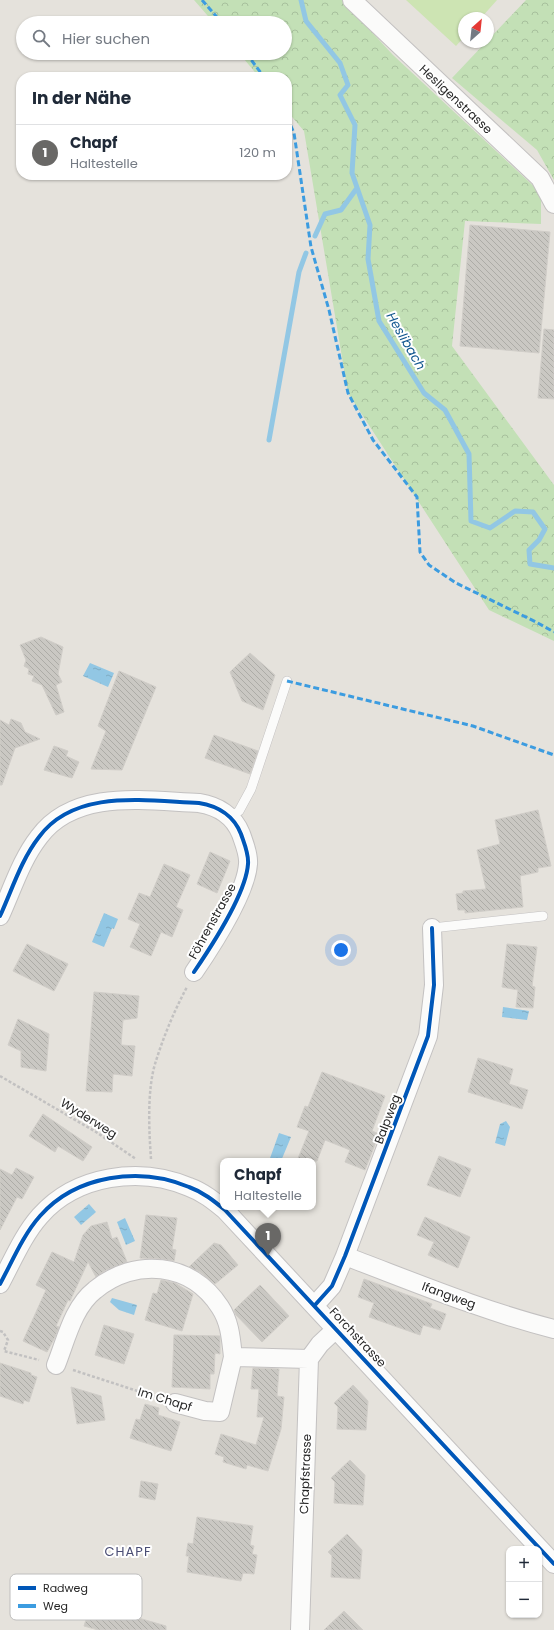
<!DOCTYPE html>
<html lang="de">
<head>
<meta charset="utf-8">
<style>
	:root { --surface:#fff; --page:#f6f6f7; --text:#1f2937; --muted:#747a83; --line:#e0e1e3; --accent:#696866 }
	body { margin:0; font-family:Poppins,sans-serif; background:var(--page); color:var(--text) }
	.controls { position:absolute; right:12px; bottom:12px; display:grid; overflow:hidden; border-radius:8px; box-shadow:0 1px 3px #0004 }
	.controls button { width:36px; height:36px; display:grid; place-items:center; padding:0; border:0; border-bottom:1px solid var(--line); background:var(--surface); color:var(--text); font:20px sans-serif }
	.compass { position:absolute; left:458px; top:12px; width:36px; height:36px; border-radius:50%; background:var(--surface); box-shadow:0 1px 3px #0004; rotate:27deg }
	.you { position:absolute; left:341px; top:950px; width:14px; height:14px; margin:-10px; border:3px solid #fff; border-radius:50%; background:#1a73e8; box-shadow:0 0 0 6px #1a73e833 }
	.badge { display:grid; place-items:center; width:26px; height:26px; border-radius:50%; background:var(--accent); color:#fff; font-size:13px; font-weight:700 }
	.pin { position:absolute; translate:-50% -33px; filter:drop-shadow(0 1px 2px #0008) }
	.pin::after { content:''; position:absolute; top:21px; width:14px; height:12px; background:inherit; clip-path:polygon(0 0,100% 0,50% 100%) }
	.popup { position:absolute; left:220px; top:1158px; width:96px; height:52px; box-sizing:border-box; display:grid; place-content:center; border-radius:8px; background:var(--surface); filter:drop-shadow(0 1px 3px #0005); font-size:13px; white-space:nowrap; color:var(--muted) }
	.popup b { font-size:15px; color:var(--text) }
	.popup::after { content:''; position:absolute; left:50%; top:100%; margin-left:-8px; border:8px solid transparent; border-top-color:var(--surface) }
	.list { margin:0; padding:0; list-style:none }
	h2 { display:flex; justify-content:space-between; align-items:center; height:52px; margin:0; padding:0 16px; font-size:17px }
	h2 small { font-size:13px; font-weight:400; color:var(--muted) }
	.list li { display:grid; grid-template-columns:26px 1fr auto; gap:12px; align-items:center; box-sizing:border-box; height:56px; padding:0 16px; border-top:1px solid var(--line) }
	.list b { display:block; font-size:15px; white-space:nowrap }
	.list p { margin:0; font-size:13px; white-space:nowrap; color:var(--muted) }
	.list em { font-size:13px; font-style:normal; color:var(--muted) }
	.icon { flex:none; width:22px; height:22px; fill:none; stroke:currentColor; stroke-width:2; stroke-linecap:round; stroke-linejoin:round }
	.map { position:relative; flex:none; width:554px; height:1630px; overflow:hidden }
	.search { position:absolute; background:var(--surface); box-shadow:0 1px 3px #0004; left:16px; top:16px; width:276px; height:44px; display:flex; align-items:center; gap:10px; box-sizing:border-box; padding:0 14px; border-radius:22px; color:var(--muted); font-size:15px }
	.panel { position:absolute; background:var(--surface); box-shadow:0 1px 3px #0004; left:16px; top:72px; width:276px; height:108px; border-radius:16px }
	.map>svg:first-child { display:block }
</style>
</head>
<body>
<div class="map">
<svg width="554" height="1630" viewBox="0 0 554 1630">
	<defs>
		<pattern id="forest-crowns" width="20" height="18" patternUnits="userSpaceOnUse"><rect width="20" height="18" fill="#c3e0b6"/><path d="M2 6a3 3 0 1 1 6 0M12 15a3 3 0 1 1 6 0" fill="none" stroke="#a7c09c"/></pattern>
		<pattern id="water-ripples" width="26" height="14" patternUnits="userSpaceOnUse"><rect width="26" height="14" fill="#92c7e4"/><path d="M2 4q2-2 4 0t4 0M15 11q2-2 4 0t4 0" fill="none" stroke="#7eabc3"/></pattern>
		<pattern id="building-back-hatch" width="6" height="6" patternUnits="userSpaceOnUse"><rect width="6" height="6" fill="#cac8c3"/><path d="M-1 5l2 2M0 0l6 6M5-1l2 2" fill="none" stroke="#adaca7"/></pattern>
	</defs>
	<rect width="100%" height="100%" fill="#e5e2dc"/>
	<!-- forest -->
	<path fill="url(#forest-crowns)" d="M194,0H342L393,55L541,193V224L465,221L452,346L554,485V641L489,610L348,393L304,131L287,111V77H259L239,53H285V23H214Z
		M526,0H554V180L537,150L452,78L486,42H488V40Z"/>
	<!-- pitch -->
	<path fill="#cde4b3" d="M406,0H497L481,18H464V37L456,46Z"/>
	<!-- water -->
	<path fill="url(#water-ripples)" d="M90,663L114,673L108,687L83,676Z
		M104,913L118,919L114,929L112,928L104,947L92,942Z
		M503,1007L529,1011L527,1020L502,1017Z
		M506,1121L510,1127L505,1146L495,1143L500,1124Z
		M279,1133L291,1137L281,1161H269Z
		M89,1204L96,1212L81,1225L74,1217Z
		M125,1218L135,1241L126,1245L117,1222Z
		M112,1298L137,1305L134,1315L119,1310L110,1302Z"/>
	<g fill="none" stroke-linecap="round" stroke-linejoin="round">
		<!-- stream -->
		<path stroke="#92c7e4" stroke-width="5" d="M301,0L306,21L340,63L348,85L340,95L355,125L352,173L370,225L368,259L379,321L424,393L445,410L469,454L471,521L490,528L515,511L533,512L545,529L539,540L529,550L530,564L554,568
			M315,236L325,214L341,210L357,188
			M269,440L299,272L306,253"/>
	</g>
	<!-- building -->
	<path fill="url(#building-back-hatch)" stroke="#d0cdc8" d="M470,225L550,232L539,353L460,346Z
		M544,329L554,330V399L538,398Z
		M41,637L63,647L58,674L62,682L56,685L64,712L56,715L42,685L32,681L34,676L28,674L29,669L24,666L26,660L20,645Z
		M250,653L275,675L263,710L242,701L230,672Z
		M119,671L156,687L122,770L91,769L106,731L98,726Z
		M11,719L21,723L25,732L40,739L15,748L2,785H0V720L9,725Z
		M214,735L258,751L250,774L205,758Z
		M54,746L68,751L66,756L79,762L72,778L44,770Z
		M538,810L551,866L538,868V872L520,876L523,907L465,913V910H458L456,894L463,893V891L486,889L477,850L500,844L495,820Z
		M210,852L230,861L217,893L197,884Z
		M164,864L190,875L176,907L183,910L172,937L161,932L151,956L130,947L140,924L128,919L139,893L150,897Z
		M27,944L68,964L54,991L13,971Z
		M507,944L537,947L532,986L535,987L533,1008L516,1007L518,990L502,987Z
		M94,992L139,996L137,1018L123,1020L121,1045L135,1046L132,1076L113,1074L112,1092L86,1091Z
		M18,1019L49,1034L46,1071L21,1067V1051L8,1045Z
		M478,1058L513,1069L509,1084L528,1090L522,1109L468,1092Z
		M322,1072L385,1096L372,1131L379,1134L365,1170L345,1162L350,1150L325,1140L317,1161H297L309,1131L297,1127L305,1106L308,1107Z
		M43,1114L92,1147L83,1161L58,1146L55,1152L29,1136Z
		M439,1156L471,1169L460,1197L427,1185Z
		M16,1168L34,1177L22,1199L17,1197L0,1230V1169L12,1175Z
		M146,1215L177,1218L172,1249L176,1250L174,1261L162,1259L140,1258Z
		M425,1217L470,1237L458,1268L428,1255L434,1242L417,1235Z
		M107,1222L112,1239L117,1237L127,1262L106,1270L96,1277L88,1262L70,1301L68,1300L56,1326L59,1327L54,1339L47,1352L23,1341L46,1290L36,1285L52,1252L74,1262L83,1235L91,1226Z
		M214,1243L221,1245L238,1265L215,1284L200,1272L189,1267Z
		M364,1279L432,1304L430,1308L446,1314L440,1330L423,1325L420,1335L369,1317L374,1303L358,1297Z
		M161,1280L175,1283L193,1294L182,1331L145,1320L153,1293L157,1294Z
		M260,1285L289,1316L262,1342L236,1315L234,1310Z
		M104,1325L134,1334L124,1364L95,1355Z
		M174,1335L220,1336V1354L215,1353L214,1374H210V1389L172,1387Z
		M0,1363L31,1373V1375L37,1377L29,1402L24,1400L23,1404L0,1396Z
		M253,1368L279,1369L277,1396L284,1397L281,1429L268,1471L247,1465L246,1469L223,1462L224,1457L215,1454L221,1434L256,1445L264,1417H257L259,1389H251Z
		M353,1385L368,1401L366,1430L337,1429L338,1407L334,1403Z
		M71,1387L101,1396L105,1420L77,1424Z
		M145,1404L159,1408L158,1415L180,1422L171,1451L130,1438L136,1419L140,1420Z
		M350,1460L365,1475L363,1505L334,1503L335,1482L331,1478Z
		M141,1481L158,1484L155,1500L139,1497Z
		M197,1517L253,1526L250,1545L254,1546L252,1554L257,1555L254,1574L243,1573L241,1581L187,1572L189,1556H186L188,1543L193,1544Z
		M347,1534L362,1550L360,1579L331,1577L332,1556L328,1552Z
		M94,1594L121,1602L118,1612L166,1626V1630H98L84,1626Z
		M344,1611L363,1630H324Z"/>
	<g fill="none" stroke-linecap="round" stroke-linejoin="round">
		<defs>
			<path id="lane" d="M231,817L239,811L251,789L287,681
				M432,928L543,916"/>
			<path id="street" d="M352,0L540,178L554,204
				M0,916C12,890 21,860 39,837C75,788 147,801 199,803C218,806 234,816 241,834C244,843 249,854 248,864C246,894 211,947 194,972
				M345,1256C414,1282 483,1311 554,1329
				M0,1284C12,1262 23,1235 40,1216C76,1175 140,1166 189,1187C203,1192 214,1201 225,1210L554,1564
				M315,1305L332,1286L345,1256L428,1036L434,985L432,928
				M56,1365C66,1340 73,1307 95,1290C135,1257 191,1262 220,1307C230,1322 231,1339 233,1357L309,1359
				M175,1403L205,1411L220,1412L233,1357
				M300,1630L309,1359L320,1344L336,1329"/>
		</defs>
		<!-- lane casing -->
		<use href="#lane" stroke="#c3c1c1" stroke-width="10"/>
		<!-- street casing -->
		<use href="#street" stroke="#c3c1c1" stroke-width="20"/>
		<!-- path -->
		<path stroke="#c2c1c1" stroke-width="2.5" stroke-dasharray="3 2" stroke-linecap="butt" d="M0,1076L96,1132L136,1159
			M151,1159C149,1131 147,1091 155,1064C163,1038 174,1011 187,987
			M0,1331L3,1332L8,1340L4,1351L39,1360
			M73,1370L159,1398"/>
		<!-- lane -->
		<use href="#lane" stroke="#fbfbfa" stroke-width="9"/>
		<!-- street -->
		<use href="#street" stroke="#fbfbfa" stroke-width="18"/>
		<!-- quiet -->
		<path stroke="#3c9ce0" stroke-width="3" stroke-dasharray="6 3" stroke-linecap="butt" d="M202,0L222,23
			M246,53L264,77
			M287,117L294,133L311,247L329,310L348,393L373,440L417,497L420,552L429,565L456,583L536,622L554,632
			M287,681L473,726L554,755"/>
		<defs>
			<path id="cycleway" d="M0,916C12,890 21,860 39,837C75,788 147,801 199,803C218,806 234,816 241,834C244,843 249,854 248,864C246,894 211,947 194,972
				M0,1284C12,1262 23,1235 40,1216C76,1175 140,1166 189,1187C203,1192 214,1201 225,1210L554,1564
				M315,1305L332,1286L345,1256L428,1036L434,985L432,928"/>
		</defs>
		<!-- cycleway casing -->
		<use href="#cycleway" stroke="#fff" stroke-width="6"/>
		<!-- cycleway -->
		<use href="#cycleway" stroke="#0057b8" stroke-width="4"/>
	</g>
	<g text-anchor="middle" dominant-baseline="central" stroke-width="4" stroke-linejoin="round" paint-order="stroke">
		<!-- street labels -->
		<g font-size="12" fill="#262626" stroke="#fff">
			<text transform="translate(456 99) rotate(43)">Hesligenstrasse</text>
			<text transform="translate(212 921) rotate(-61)">Föhrenstrasse</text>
			<text transform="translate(89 1118) rotate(32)">Wyderweg</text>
			<text transform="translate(387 1119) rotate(-69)">Balpweg</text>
			<text transform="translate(449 1295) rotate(20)">Ifangweg</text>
			<text transform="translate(358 1337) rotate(47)">Forchstrasse</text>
			<text transform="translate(165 1399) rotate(17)">Im Chapf</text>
			<text transform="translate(305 1474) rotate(-88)">Chapfstrasse</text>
		</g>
		<!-- water labels -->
		<g font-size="13" font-style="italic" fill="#12578f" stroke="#fff">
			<text transform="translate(406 341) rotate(60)">Heslibach</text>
		</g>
		<!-- neighbourhood labels -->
		<g font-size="13" letter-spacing="1" fill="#4a4d74" stroke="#fff">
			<text x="128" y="1551">CHAPF</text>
		</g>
	</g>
	<!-- legend -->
	<rect x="10" y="1574" width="132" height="46" rx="6" fill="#fff" stroke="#bebebe" stroke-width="1"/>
	<rect x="18" y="1586" width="18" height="4" fill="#0057b8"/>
	<rect x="18" y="1604" width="18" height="4" fill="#3c9ce0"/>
	<g font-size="11" fill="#262626">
		<text x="43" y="1592">Radweg</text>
		<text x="43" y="1610">Weg</text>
	</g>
</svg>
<div class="controls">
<button>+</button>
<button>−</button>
</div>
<svg class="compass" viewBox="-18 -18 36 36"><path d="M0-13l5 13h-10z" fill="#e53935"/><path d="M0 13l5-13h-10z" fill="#747a83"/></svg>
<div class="you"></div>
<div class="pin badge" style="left:268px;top:1256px">1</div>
<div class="popup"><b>Chapf</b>Haltestelle</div>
<div class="search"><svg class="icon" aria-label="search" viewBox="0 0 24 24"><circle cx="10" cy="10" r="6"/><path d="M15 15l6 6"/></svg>Hier suchen</div>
<section class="panel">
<h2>In der Nähe<small></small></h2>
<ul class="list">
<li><span class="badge">1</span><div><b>Chapf</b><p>Haltestelle</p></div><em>120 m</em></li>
</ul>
</section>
</div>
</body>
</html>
